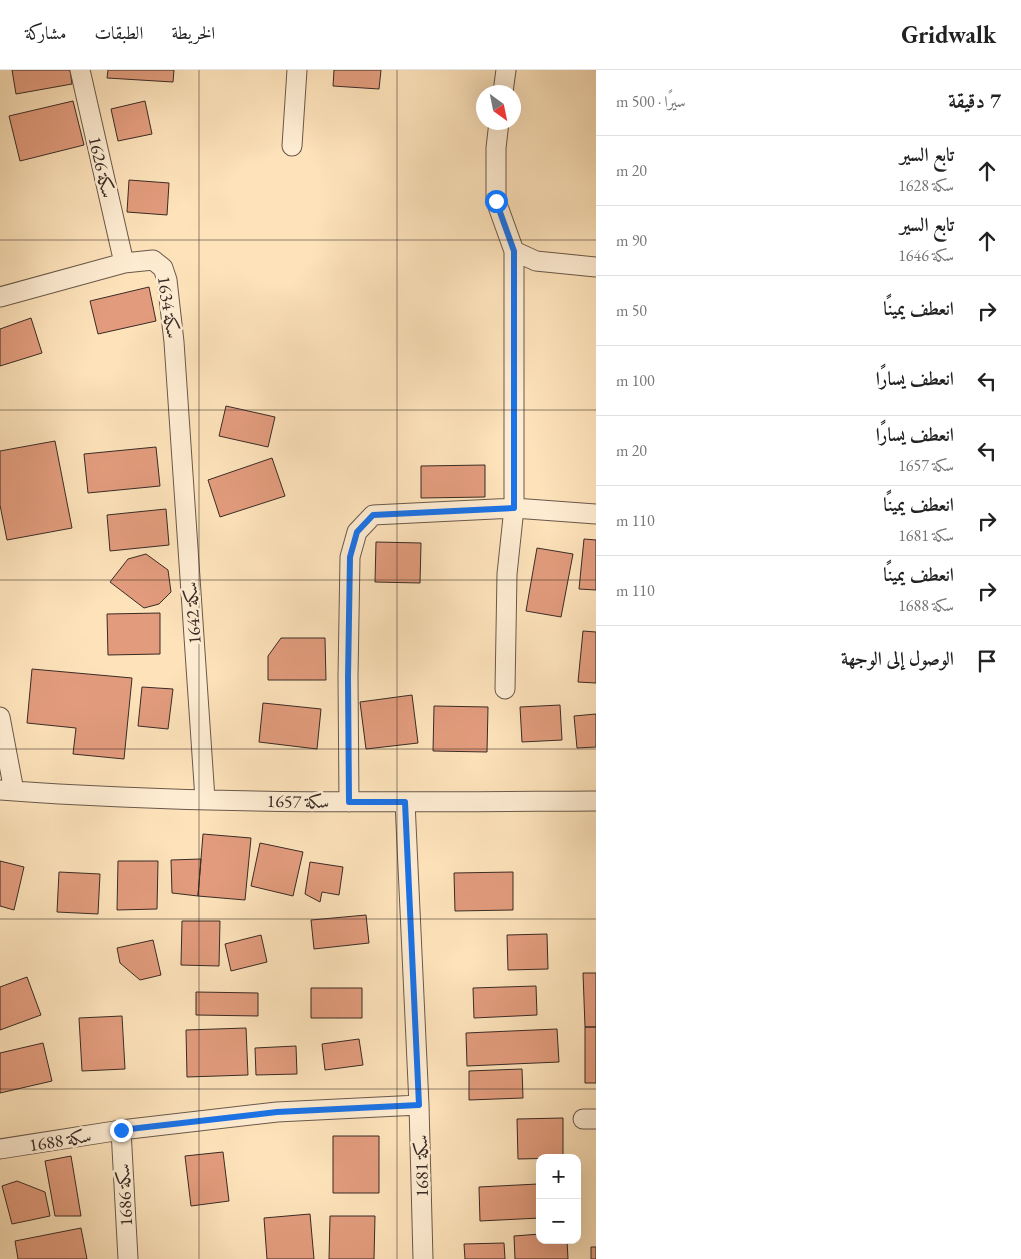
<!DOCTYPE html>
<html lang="ar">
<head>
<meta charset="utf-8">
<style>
	:root { --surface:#fff; --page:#f2f2f2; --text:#222; --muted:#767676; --line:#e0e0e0 }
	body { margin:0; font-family:"EB Garamond",Amiri,serif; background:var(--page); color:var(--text); direction:rtl }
	.controls { position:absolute; right:15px; bottom:15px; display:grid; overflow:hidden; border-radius:10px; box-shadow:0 5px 20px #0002 }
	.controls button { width:45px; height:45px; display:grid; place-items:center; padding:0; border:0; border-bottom:1px solid var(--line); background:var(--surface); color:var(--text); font:25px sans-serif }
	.compass { position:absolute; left:476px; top:15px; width:45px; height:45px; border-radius:50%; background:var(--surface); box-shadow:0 5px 20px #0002; rotate:147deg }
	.stop { position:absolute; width:15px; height:15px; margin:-11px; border:4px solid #1a73e8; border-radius:50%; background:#fff }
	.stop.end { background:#1a73e8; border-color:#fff; box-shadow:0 1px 5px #0008 }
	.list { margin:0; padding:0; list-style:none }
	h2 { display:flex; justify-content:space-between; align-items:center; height:65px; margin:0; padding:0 20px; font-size:21px }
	h2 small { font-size:16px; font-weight:400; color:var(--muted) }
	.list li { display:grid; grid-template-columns:32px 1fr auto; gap:15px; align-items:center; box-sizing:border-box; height:70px; padding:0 20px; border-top:1px solid var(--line) }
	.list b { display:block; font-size:19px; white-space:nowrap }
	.list p { margin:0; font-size:16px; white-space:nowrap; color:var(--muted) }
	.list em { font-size:16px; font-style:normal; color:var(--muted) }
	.icon { flex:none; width:28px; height:28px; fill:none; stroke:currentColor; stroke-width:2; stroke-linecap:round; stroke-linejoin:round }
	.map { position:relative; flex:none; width:596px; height:1189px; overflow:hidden; direction:ltr }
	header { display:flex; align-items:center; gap:30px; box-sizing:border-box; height:70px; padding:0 25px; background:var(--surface); border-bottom:1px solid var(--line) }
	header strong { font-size:24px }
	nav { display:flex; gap:28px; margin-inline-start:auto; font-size:18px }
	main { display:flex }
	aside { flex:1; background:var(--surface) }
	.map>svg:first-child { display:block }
</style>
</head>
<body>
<header>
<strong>Gridwalk</strong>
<nav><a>الخريطة</a><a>الطبقات</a><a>مشاركة</a></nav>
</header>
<main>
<aside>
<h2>7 دقيقة<small>سيرًا · 500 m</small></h2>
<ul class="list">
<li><svg class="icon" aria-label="ahead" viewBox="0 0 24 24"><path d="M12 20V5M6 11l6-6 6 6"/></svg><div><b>تابع السير</b><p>سكة 1628</p></div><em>20 m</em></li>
<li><svg class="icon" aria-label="ahead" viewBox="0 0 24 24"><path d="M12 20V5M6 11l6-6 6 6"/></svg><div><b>تابع السير</b><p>سكة 1646</p></div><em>90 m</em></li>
<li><svg class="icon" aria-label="right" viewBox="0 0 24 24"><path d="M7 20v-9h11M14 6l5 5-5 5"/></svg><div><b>انعطف يمينًا</b></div><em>50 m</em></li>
<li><svg class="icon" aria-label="left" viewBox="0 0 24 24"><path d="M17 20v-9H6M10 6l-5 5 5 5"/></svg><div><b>انعطف يسارًا</b></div><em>100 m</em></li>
<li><svg class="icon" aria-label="left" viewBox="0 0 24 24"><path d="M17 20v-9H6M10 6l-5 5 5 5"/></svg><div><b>انعطف يسارًا</b><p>سكة 1657</p></div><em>20 m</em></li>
<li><svg class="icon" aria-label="right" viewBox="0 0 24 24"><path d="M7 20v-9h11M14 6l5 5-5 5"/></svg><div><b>انعطف يمينًا</b><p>سكة 1681</p></div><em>110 m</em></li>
<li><svg class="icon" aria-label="right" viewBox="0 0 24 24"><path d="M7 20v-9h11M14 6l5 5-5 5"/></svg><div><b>انعطف يمينًا</b><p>سكة 1688</p></div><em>110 m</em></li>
<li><svg class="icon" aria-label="arrive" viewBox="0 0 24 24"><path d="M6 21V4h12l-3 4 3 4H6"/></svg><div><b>الوصول إلى الوجهة</b></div></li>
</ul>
</aside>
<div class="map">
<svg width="596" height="1189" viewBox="0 0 596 1189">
	<rect width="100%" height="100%" fill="#fde2ba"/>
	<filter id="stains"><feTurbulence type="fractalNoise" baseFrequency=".004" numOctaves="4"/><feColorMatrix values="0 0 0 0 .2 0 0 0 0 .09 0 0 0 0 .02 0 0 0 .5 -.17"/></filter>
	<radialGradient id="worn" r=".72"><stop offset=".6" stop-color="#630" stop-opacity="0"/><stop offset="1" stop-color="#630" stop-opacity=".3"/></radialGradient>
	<!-- building -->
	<path fill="#e29c7d" stroke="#392b25" d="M12,0H70L72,14L16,24Z
		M108,0H174L173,12L107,8Z
		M334,0H381L379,19L333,16Z
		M73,31L84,75L20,91L9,46Z
		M145,31L152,64L118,71L111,39Z
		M129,110L169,113L167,145L127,142Z
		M149,217L156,251L98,264L90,231Z
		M31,248L42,283L0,296V259Z
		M226,336L275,347L268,377L219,366Z
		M55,371L72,458L7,470L0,435V381Z
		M156,377L160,416L88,423L84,384Z
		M272,388L285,426L220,447L208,410Z
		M485,395V427L421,428V396Z
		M166,439L169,475L110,481L107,445Z
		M584,469L596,470V520L579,519Z
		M376,472L421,473L420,513L375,512Z
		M537,478L573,484L561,547L526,541Z
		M146,484L168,500L171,522L159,534L144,538L110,512L128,489Z
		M160,543V584L108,585L107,544Z
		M583,561L596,562V613L578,612Z
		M281,568H325L326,610H268V586Z
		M32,599L132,608L124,689L73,684L76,658L27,653Z
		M142,617L173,619L168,659L138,656Z
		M412,625L418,673L366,679L360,632Z
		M263,633L321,639L317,679L259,672Z
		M560,635L562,670L522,672L520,637Z
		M434,636L488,637L487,682L433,681Z
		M596,644V677L577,678L574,646Z
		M203,764L251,768L245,830L198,826Z
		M260,773L303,782L293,826L251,816Z
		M201,789L198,826L172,823L171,790Z
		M0,791L24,797L14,840L0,836Z
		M118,791H158L157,839L117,840Z
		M310,792L343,797L339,825L322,822L320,832L305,824Z
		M59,802L100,804L98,844L57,842Z
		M513,802V840L455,841L454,803Z
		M366,845L369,873L314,879L311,850Z
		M182,851H220L219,896L181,895Z
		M547,864L548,899L508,900L507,865Z
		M261,865L267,892L231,901L225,874Z
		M153,870L161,905L140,910L120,893L117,878Z
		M583,903H596V957H585Z
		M27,907L41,945L0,960V917Z
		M536,916L537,945L474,948L473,918Z
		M311,918H362V948H311Z
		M196,922L258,923V946L196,945Z
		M122,946L125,999L82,1001L79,948Z
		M585,957H596V1013H585Z
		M246,958L248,1005L187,1007L186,960Z
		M557,959L559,992L467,996L466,963Z
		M359,969L363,995L325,1000L322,974Z
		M43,973L52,1011L0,1023V983Z
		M296,976L297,1004L256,1005L255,978Z
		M522,999L523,1028L469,1030V1001Z
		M563,1048V1088L518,1089L517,1049Z
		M333,1066H379V1123H333Z
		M223,1082L229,1131L191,1136L185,1086Z
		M71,1086L81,1146H55L45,1091Z
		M17,1111L45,1122L50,1146L12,1154L2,1116Z
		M538,1114L540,1148L480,1151L479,1117Z
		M310,1144L314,1189H267L264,1148Z
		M330,1146H375L374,1189H329Z
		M81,1158L87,1189H18L15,1171Z
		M540,1164V1170H567L568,1189H515L514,1166Z
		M504,1173L505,1189H465L464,1174Z
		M591,1177H596V1189H591Z"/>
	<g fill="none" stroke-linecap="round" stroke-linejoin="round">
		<defs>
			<path id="minor" d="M80,0L124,193
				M503,22L506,0
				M499,52L496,78V131L514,181L536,191L596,197
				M292,76L297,0
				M0,227L124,193L153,190L163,198L167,210L174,272L205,729
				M505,619L507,504L514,438V181
				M0,647L14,721
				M0,720C198,735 397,732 596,731
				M349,732L348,607L350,487L357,462L373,445L514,438L596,444
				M405,732L419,1035L423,1189
				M583,1049H596
				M121,1060L128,1189
				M0,1079L121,1060L277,1042L419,1035"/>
		</defs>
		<!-- minor casing -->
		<use href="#minor" stroke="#6a594a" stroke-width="21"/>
		<!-- minor -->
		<use href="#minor" stroke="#feecd2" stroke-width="19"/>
	</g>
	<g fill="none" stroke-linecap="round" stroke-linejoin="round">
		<!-- route -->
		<path stroke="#1a73e8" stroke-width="6" d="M121,1060L277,1042L419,1035L405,732H349L348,607L350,487L357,462L373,445L514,438V181L496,131"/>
	</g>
	<!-- grid -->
	<path fill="none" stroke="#392b25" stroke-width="1" stroke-opacity="0.55" d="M199,0V1189M397,0V1189M0,170H596M0,340H596M0,510H596M0,679H596M0,849H596M0,1019H596"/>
	<g text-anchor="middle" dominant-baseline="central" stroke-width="5" stroke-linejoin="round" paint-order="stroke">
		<!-- street labels -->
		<g font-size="18" fill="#392b25" stroke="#feecd2">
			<text transform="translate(102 97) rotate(77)">سكة 1626</text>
			<text transform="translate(169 237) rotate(81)">سكة 1634</text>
			<text transform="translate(192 543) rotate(-94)">سكة 1642</text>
			<text transform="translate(298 731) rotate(1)">سكة 1657</text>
			<text transform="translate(60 1070) rotate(-9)">سكة 1688</text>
			<text transform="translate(421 1096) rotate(-91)">سكة 1681</text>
			<text transform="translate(124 1125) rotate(-93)">سكة 1686</text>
		</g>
	</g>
	<rect width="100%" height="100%" filter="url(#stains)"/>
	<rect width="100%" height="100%" fill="url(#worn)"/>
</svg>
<div class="controls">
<button>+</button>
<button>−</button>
</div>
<svg class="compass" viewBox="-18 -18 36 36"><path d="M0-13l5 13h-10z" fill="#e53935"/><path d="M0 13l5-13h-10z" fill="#767676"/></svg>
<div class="stop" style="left:496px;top:131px"></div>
<div class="stop end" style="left:121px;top:1060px"></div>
</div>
</main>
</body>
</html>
